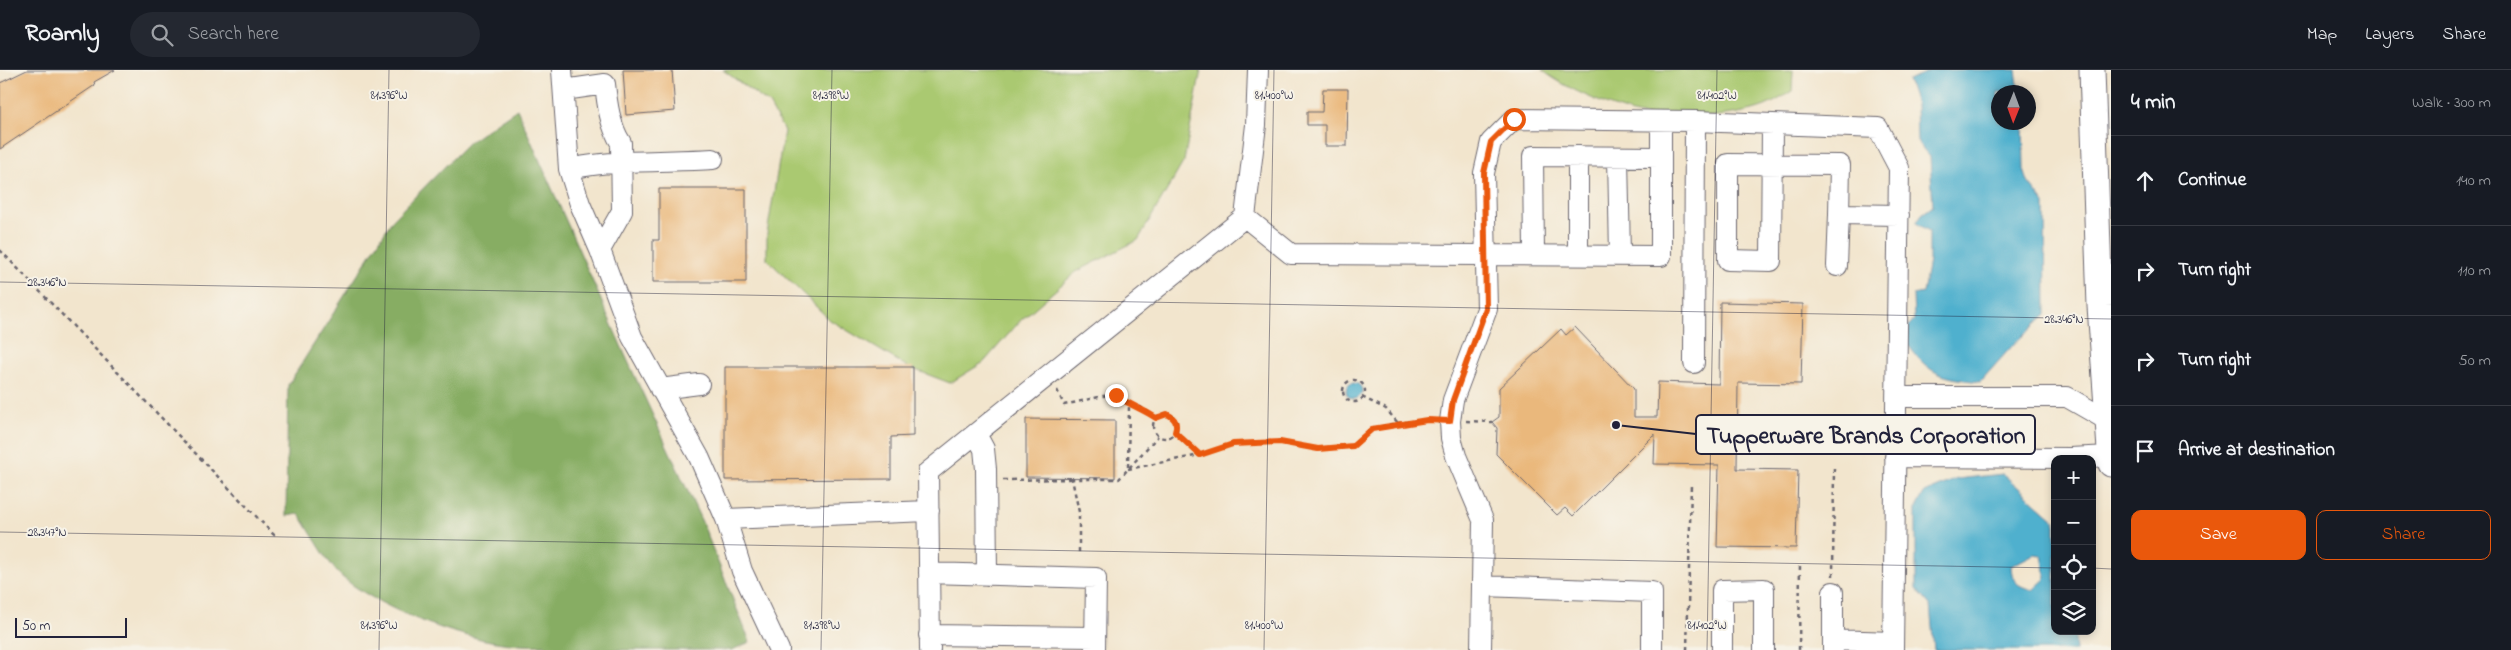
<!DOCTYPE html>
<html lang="en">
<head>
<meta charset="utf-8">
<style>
	:root { --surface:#171b24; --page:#242831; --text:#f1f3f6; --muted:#9ea1a6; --line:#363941; --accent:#ea580c }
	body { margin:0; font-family:"Indie Flower",sans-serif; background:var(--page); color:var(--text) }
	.controls { position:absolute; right:15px; bottom:15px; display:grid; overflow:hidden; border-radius:10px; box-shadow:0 2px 8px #0003 }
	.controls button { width:45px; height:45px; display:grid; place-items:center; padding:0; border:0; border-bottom:1px solid var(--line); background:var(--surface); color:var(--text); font:25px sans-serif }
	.compass { position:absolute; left:1991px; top:15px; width:45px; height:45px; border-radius:50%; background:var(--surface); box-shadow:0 2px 8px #0003; rotate:181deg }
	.scale { position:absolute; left:15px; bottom:12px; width:112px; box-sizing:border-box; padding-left:5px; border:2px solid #22223b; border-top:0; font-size:14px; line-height:18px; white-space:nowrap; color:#22223b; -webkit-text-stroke:4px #f7f3e8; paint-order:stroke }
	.stop { position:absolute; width:15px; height:15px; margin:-11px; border:4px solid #ea580c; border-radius:50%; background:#fff }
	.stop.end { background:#ea580c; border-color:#fff; box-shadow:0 1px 5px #0008 }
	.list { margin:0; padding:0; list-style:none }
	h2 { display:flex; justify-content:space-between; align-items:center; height:65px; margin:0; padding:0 20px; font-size:21px }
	h2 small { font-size:16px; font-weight:400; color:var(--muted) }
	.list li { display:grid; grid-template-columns:32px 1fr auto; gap:15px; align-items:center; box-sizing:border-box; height:90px; padding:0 20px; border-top:1px solid var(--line) }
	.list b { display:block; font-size:19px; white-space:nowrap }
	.list em { font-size:16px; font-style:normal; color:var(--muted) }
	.actions { display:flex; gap:10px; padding:15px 20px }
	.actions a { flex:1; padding:11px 0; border:1px solid var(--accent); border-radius:10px; text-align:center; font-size:18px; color:var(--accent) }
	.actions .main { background:var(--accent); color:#fff }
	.icon { flex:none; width:28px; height:28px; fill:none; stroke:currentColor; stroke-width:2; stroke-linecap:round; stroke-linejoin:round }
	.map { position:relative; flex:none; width:2111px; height:580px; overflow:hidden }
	header { display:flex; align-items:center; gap:30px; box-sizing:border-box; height:70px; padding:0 25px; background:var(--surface); border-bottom:1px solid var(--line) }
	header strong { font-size:24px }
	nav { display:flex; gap:28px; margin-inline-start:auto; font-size:18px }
	.search { width:350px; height:45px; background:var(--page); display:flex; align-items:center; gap:12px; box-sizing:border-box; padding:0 18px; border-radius:28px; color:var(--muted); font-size:19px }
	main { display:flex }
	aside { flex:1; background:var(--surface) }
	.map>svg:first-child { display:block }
</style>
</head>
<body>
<header>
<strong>Roamly</strong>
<div class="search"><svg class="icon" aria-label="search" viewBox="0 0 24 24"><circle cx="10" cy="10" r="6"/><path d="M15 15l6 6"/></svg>Search here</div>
<nav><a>Map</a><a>Layers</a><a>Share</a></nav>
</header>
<main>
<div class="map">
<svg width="2111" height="580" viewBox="0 0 2111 580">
	<rect width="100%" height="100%" fill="#f7f3e8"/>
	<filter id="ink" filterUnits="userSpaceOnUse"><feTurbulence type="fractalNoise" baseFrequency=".02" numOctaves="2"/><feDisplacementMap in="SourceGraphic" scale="10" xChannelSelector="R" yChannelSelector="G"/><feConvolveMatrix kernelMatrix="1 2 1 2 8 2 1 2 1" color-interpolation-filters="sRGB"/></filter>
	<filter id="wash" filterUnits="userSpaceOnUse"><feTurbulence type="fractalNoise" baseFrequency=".0096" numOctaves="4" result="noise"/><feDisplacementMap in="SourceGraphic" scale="20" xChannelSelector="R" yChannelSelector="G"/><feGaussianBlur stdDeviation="1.12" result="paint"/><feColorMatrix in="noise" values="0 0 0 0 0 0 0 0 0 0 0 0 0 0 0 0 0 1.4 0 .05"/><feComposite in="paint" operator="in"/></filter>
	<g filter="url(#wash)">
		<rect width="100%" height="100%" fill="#f2e5cd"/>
		<!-- green -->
		<path fill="#aac971" stroke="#667656" d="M723,0H1201L1184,91L1138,170L1076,202L1021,250L984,292L950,313L908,297L830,250L767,189V164L784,61L769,34Z
			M1542,0H1793L1792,21C1784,26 1775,32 1765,36C1737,47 1677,51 1647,46C1618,42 1564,18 1542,0Z"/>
		<!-- forest -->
		<path fill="#87ad63" stroke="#54684f" d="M517,39L626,287L702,452L750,572L732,580H548L545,575C486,580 388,545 342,507C330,497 309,459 299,444L286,446L288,315L393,149L469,72Z"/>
		<!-- water -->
		<path fill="#4fb0ce" stroke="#386984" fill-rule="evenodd" d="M1932,0H2016L2019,22H1998V52L2023,53L2024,100L2028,112L2045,134L2046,245L2013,275L1980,312C1940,307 1930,306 1906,272L1909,255L1914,250L1913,225L1923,223L1929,191V161L1916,153L1922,144L1933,136L1930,87L1917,72L1916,34L1908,10Z
			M1346 321a8 8 0 1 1 16 0a8 8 0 1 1-16 0Z
			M2003,404L2055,450V561H2074L2076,580H1934L1930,535L1916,519V438L1924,423L1957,409ZM2034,484L2042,485L2046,508L2033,520C2018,516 2012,513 2011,496Z"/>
		<g id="blocks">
			<!-- building -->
			<path fill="#eab87c" d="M27,0H115L94,12L95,15L0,79V13Z
				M623,0H672L675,41L626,45Z
				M1323,19H1348L1347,76H1325V55H1307V42H1322Z
				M659,119H746V212H653V170H659Z
				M1720,232L1803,234L1801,314L1738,313L1737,399L1798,400L1796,478L1717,477L1719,395L1654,394L1655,364L1573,446L1565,438L1557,445L1496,384L1497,358L1492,352L1499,347V318L1561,259L1566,265L1575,257L1634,319V347H1657L1658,312L1719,314Z
				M725,297H913V366L891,367V409L725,410Z
				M1026,349L1115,350V408L1026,407Z"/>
		</g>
	</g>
	<g filter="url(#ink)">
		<use href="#blocks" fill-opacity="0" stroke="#6b666e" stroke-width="1"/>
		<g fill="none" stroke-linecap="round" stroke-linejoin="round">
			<defs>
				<path id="minor" d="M562,0L569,99L580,134L600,180L632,267L699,387L726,449L742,501L779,580
					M564,20L605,14C607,33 610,56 621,73L622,141L600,180
					M1772,54L1771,191L1728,190V94L1840,95L1839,144L1899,145
					M1578,86V185
					M1618,87L1620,185
					M569,99C616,89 665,92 713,89
					M1245,147L1291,184L1661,186V51
					M1534,184L1533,86L1661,87
					M1837,196L1839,144
					M1694,293L1695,51
					M660,319L699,314
					M1898,327H2067L2107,350
					M976,364L984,379L986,399L987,505
					M1895,387L2070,388L2110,386
					M726,449L929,441
					M929,503L1096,508L1095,580
					M1482,516L1652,522V580
					M929,565L1095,567
					M1833,570L1893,572
					M930,580L928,402L1245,147L1256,55L1258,0
					M1481,580L1483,450L1456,386L1451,368L1450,351L1453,330L1487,239L1484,103L1491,72L1514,49L1695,51L1878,58L1899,98L1893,580
					M1722,580V520L1764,519V580
					M1833,580V522"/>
				<path id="major" d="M2092,0L2100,236L2111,394"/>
			</defs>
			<!-- minor casing -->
			<use href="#minor" stroke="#6b666e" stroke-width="22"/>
			<!-- major casing -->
			<use href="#major" stroke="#6b666e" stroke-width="27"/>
			<!-- path -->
			<path stroke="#6b666e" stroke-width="2.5" stroke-dasharray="4 4" stroke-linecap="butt" d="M0,180L276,467
				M1343 321a11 11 0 1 1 22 0a11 11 0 1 1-22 0Z
				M1057,320L1064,335L1103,326L1116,325L1129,335L1140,337L1156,348
				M1362,327L1386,339L1398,353
				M1153 356a12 12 0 1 1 24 0a12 12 0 1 1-24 0Z
				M1466,351L1492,352
				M1176,362L1200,385
				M1128,397L1129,335
				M1128,399L1200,385L1233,374L1279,372L1318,379L1353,376L1372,359L1398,353L1433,350
				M1003,410L1072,409
				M1079,482V442L1072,409H1119L1158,366
				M1833,506L1834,395
				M1687,580L1691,414
				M1799,580L1800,492"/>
			<!-- minor -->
			<use href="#minor" stroke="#fff" stroke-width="20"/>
			<!-- major -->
			<use href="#major" stroke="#fff" stroke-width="25"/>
		</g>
	</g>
	<g fill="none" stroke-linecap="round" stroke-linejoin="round" filter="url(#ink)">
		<!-- route -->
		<path stroke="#ea580c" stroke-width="6" d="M1116,325C1129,335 1143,339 1156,348L1167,344C1175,348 1178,353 1175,362L1200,385L1233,374L1280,372L1318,379L1353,376L1372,359L1427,350L1450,351L1453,330L1486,239L1484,103L1491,72L1514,49"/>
	</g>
	<!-- ticks -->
	<path fill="none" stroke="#22223b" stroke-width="1" stroke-opacity="0.45" d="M0,212L2111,249M0,462L2055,498M2092,498L2111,499M379,580L389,0M821,580L832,0M1264,580L1274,0M1707,580L1717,0"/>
	<g font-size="12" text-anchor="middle" fill="#22223b" stroke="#f7f3e8" stroke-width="4" stroke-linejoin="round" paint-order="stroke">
		<text x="389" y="29">81.396°W</text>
		<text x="831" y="29">81.398°W</text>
		<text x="1274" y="29">81.400°W</text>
		<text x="1717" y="29">81.402°W</text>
		<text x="47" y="216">28.346°N</text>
		<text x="2064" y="253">28.346°N</text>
		<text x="47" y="466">28.347°N</text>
		<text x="379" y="559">81.396°W</text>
		<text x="822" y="559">81.398°W</text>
		<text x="1264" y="559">81.400°W</text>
		<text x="1707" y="559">81.402°W</text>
	</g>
	<!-- callouts -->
	<path fill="none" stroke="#22223b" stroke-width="2" d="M1616 355L1696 364"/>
	<circle fill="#22223b" stroke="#f7f3e8" stroke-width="2" cx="1616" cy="355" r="5"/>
	<rect fill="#f7f3e8" stroke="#22223b" stroke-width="2" x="1696" y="345" width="339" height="39" rx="5"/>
	<g font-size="24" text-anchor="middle" font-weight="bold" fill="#22223b">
		<text x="1866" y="373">Tupperware Brands Corporation</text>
	</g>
</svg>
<div class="controls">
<button>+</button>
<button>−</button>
<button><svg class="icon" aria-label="locate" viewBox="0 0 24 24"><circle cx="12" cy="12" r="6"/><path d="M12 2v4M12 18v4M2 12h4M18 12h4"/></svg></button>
<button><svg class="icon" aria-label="layers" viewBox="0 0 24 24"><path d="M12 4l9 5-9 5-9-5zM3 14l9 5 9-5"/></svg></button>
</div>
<svg class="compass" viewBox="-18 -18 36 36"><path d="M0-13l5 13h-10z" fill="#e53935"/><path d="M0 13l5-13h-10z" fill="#9ea1a6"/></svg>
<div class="scale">50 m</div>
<div class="stop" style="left:1514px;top:49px"></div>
<div class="stop end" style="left:1116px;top:325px"></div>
</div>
<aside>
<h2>4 min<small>Walk · 300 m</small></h2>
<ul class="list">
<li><svg class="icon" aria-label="ahead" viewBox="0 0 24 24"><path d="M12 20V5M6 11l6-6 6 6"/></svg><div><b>Continue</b></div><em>140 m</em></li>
<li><svg class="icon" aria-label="right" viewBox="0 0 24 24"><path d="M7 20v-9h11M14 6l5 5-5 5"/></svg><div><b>Turn right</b></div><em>110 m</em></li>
<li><svg class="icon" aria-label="right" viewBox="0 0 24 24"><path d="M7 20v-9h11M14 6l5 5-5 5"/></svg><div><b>Turn right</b></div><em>50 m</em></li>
<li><svg class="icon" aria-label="arrive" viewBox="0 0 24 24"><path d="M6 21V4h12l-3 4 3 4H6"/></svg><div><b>Arrive at destination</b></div></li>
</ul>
<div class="actions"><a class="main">Save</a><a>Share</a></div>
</aside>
</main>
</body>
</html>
